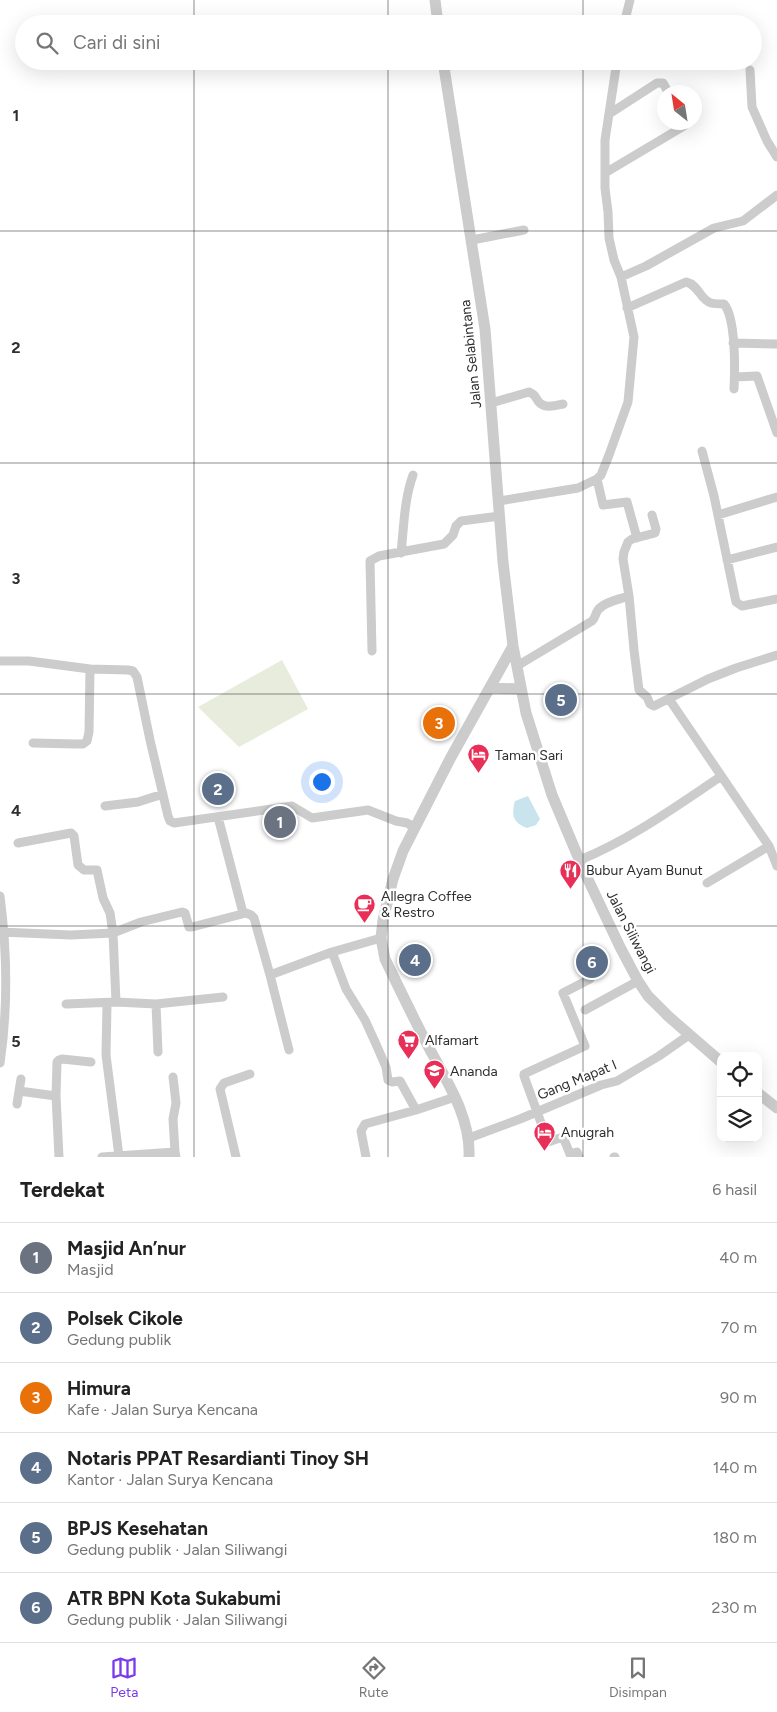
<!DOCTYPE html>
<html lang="id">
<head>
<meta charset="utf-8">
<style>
	:root { --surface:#fff; --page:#f2f2f2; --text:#222; --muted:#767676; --line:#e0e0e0; --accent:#7c3aed }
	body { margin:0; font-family:Figtree,sans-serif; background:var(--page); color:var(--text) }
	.controls { position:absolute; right:15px; bottom:15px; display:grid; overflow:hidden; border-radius:10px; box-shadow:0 5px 20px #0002 }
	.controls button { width:45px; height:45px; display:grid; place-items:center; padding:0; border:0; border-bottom:1px solid var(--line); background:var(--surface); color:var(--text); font:25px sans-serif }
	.compass { position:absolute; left:657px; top:85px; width:45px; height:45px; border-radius:50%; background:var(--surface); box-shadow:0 5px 20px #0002; rotate:330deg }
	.you { position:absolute; left:321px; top:781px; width:18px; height:18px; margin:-12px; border:4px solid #fff; border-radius:50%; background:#1a73e8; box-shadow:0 0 0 8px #1a73e833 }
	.badge { display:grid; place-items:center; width:32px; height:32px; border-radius:50%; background:var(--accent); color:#fff; font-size:16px; font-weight:700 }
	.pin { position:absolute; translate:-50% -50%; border:2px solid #fff; box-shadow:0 1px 5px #0006 }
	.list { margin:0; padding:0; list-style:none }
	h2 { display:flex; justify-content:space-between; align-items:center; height:65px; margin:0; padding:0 20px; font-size:21px }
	h2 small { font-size:16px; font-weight:400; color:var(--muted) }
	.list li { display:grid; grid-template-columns:32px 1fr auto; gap:15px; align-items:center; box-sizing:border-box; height:70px; padding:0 20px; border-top:1px solid var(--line) }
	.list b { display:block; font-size:19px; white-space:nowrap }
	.list p { margin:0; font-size:16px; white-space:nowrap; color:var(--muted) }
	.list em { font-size:16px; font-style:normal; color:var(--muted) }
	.icon { flex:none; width:28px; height:28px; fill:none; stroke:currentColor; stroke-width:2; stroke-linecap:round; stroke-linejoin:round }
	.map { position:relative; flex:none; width:777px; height:1157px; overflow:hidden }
	.search { position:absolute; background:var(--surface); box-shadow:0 5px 20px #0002; left:15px; right:15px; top:15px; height:55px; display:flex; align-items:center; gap:12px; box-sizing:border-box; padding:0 18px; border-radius:28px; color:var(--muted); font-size:19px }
	.sheet { height:485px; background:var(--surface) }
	nav { display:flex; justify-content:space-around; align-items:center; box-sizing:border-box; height:70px; border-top:1px solid var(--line); background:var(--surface); font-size:14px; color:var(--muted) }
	nav a { display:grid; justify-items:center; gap:2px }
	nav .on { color:var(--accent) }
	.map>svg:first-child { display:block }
</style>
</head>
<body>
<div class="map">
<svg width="777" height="1157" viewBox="0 0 777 1157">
	<rect width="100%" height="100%" fill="#fff"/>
	<!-- green -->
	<path fill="#e7ecdd" d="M282,660L308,709L239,747L198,707Z"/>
	<!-- water -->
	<path fill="#c9e4ed" d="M528,796L540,819L536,825L527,828C513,823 511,815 515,801Z"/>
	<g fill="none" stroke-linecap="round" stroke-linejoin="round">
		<!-- minor -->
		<path stroke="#ccc" stroke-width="9" d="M624,24L630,0
			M750,70L752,107L767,141L777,157
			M609,114L657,83H663L668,92
			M605,173L679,129L684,126L683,122
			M472,240L524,230
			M621,277L646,266L714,228L743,221L777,195
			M627,308L686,282C699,285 700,300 711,303C715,304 720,304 724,304C736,318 735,370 734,389
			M733,343L777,344
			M735,377L757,376L777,433
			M491,403L529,392C534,394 535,396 538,401C544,409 554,406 563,404
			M702,451L714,496L736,602L742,606L777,599
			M597,479L603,505L627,502L637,538
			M499,501L578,488L597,479L601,475L609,455L628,402L634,337L621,277L614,260L609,238L608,212L605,188V140L617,61
			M652,515L656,529L655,533L632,539L628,542L624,552L623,559L629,596L634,650L639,690L647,697L650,704L654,706L708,679L736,668L777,655
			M718,515L777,497
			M401,553C404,526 404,500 413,475
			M727,560L777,547
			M372,651L370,561L379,556L444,544L453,535L456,526L461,521L500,516
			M0,661H29L90,669L128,670L133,671L137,677L150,740L168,816L170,821L174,823L292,806L312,818L368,810L396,821L407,823L414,827
			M517,666L592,621C596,617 595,614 598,610C604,602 620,599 629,596
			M669,699L769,846L777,866
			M33,743L76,744H83L87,741L89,732L90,669
			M105,806L138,802L163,794
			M218,817L243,913
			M18,843L71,833L74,836L78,865L84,870H97L103,898L110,913L113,933L116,1002
			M580,860C631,839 675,807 720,777
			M707,883L769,846
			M0,896C7,950 8,1009 0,1063
			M0,932L71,935L113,933L141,922L182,912L185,913L189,927H192L246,913L251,915L254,918L270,975L332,952L381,938
			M332,952L346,989L365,1020L376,1044L386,1067L388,1080L392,1082L400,1081L416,1110
			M270,975L289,1050
			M66,1004L116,1002L156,1004L223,997
			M107,1004L106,1055L119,1156
			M156,1004L158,1052
			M585,1010L638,981
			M173,1077L176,1103L173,1119L175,1152
			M21,1079L19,1091L56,1096
			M17,1104L19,1091
			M469,1138L520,1119L601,1085L617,1081L659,1056L689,1035
			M59,1157L56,1096L57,1062L59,1060L62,1059L91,1062
			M102,1157L175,1152L176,1157
			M236,1157L220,1089L224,1083L250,1074
			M366,1157L361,1131L365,1124L416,1110L455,1097
			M579,1157L577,1152L570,1154L563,1137L548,1142L524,1076V1074L585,1046L563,993L590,979
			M614,1157H615"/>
		<!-- tertiary -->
		<path stroke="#ccc" stroke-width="11" d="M435,0L438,24
			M443,61L485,329L503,562L513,646L526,713L552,795L584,871L620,947L638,981L648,996L668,1016L721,1062
			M491,688L521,689
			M758,1093L777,1108
			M469,1157C471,1117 446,1080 428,1046C413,1017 399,988 385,959L381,938L383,920L393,879L403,851L450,759L513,646"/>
	</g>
	<!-- grid -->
	<path fill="none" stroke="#2f2f2f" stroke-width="1" stroke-opacity="0.55" d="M194,0V24M388,0V24M583,0V24M194,61V1157M388,61V1157M583,61V1157M0,231H777M0,463H777M0,694H777M0,926H777"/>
	<!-- icons -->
	<defs>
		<symbol id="hotel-pin" viewBox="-11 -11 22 30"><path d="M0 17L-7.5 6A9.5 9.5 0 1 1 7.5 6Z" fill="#e82f57" stroke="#fff"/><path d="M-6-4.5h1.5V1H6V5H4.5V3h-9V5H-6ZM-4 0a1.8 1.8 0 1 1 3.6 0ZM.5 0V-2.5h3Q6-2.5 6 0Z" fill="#fff"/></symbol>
		<symbol id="restaurant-pin" viewBox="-11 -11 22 30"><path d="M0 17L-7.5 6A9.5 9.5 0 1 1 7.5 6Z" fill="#e82f57" stroke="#fff"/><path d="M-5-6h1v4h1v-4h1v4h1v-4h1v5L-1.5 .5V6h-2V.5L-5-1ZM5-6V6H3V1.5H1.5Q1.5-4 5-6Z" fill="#fff"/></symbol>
		<symbol id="cafe-pin" viewBox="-11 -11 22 30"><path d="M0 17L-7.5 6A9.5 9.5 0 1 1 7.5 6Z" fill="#e82f57" stroke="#fff"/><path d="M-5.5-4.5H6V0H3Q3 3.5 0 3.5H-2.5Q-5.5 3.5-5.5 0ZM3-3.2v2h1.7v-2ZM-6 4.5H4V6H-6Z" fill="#fff"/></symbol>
		<symbol id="supermarket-pin" viewBox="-11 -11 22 30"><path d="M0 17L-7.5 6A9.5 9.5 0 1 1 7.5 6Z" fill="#e82f57" stroke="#fff"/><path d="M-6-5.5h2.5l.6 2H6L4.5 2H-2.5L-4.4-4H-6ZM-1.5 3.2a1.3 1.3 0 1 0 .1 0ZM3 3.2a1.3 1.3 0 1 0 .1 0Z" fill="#fff"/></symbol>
		<symbol id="school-pin" viewBox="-11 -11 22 30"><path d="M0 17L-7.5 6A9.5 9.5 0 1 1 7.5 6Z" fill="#e82f57" stroke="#fff"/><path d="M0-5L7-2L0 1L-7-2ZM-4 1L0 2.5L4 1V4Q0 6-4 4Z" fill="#fff"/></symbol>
	</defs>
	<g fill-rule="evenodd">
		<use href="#hotel-pin" x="466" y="742" width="25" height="34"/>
		<use href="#restaurant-pin" x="558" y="858" width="25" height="34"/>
		<use href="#cafe-pin" x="352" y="892" width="25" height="34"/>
		<use href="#supermarket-pin" x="396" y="1028" width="25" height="34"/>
		<use href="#school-pin" x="422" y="1058" width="25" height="34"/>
		<use href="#hotel-pin" x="532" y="1120" width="25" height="34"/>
	</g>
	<g text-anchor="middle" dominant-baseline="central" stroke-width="5" stroke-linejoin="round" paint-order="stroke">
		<!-- street labels -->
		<g font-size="14" fill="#2f2f2f" stroke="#fff">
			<text transform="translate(471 354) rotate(-96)">Jalan Selabintana</text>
			<text transform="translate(631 932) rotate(63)">Jalan Siliwangi</text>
			<text transform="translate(577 1080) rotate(-22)">Gang Mapat I</text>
		</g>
		<!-- poi labels -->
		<g font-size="14" fill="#2f2f2f" stroke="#fff" text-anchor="start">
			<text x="495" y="755">Taman Sari</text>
			<text x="586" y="870">Bubur Ayam Bunut</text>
			<text x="381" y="896">Allegra Coffee<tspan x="381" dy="16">&amp; Restro</tspan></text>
			<text x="425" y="1040">Alfamart</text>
			<text x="450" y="1071">Ananda</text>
			<text x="561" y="1132">Anugrah</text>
		</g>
	</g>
	<g font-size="16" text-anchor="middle" font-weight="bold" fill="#2f2f2f" stroke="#fff" stroke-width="5" stroke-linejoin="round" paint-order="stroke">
		<text x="16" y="121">1</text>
		<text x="16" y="353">2</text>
		<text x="16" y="584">3</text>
		<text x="16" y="816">4</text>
		<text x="16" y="1047">5</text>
	</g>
</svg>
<div class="controls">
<button><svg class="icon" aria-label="locate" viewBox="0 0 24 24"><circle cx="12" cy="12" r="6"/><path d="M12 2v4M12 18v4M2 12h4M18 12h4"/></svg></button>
<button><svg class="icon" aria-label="layers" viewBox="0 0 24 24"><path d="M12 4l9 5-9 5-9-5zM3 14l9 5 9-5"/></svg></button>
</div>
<svg class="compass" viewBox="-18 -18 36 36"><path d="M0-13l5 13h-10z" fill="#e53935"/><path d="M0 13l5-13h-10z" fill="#767676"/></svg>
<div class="you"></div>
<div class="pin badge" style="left:280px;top:822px;background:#6b7280">1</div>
<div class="pin badge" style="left:218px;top:789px;background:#5c6f8a">2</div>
<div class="pin badge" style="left:439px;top:723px;background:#e8710a">3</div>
<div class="pin badge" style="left:415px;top:960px;background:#5c6f8a">4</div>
<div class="pin badge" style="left:561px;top:700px;background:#5c6f8a">5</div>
<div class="pin badge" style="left:592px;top:962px;background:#5c6f8a">6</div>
<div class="search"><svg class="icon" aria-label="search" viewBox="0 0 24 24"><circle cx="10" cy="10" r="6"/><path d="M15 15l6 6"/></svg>Cari di sini</div>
</div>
<section class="sheet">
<h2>Terdekat<small>6 hasil</small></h2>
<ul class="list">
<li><span class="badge" style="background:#6b7280">1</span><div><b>Masjid An’nur</b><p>Masjid</p></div><em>40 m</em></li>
<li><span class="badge" style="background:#5c6f8a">2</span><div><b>Polsek Cikole</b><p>Gedung publik</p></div><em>70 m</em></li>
<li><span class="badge" style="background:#e8710a">3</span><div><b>Himura</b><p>Kafe · Jalan Surya Kencana</p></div><em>90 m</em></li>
<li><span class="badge" style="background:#5c6f8a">4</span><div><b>Notaris PPAT Resardianti Tinoy SH</b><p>Kantor · Jalan Surya Kencana</p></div><em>140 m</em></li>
<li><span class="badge" style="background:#5c6f8a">5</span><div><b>BPJS Kesehatan</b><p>Gedung publik · Jalan Siliwangi</p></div><em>180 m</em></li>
<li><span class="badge" style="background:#5c6f8a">6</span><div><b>ATR BPN Kota Sukabumi</b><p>Gedung publik · Jalan Siliwangi</p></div><em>230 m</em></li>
</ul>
</section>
<nav>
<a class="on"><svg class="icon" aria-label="map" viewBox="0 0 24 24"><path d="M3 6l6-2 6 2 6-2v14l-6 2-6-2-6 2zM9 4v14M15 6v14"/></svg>Peta</a>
<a><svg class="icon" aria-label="directions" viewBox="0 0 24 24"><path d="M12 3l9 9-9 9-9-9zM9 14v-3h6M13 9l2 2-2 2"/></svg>Rute</a>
<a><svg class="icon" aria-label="saved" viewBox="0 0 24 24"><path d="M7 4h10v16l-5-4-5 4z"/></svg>Disimpan</a>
</nav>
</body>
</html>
